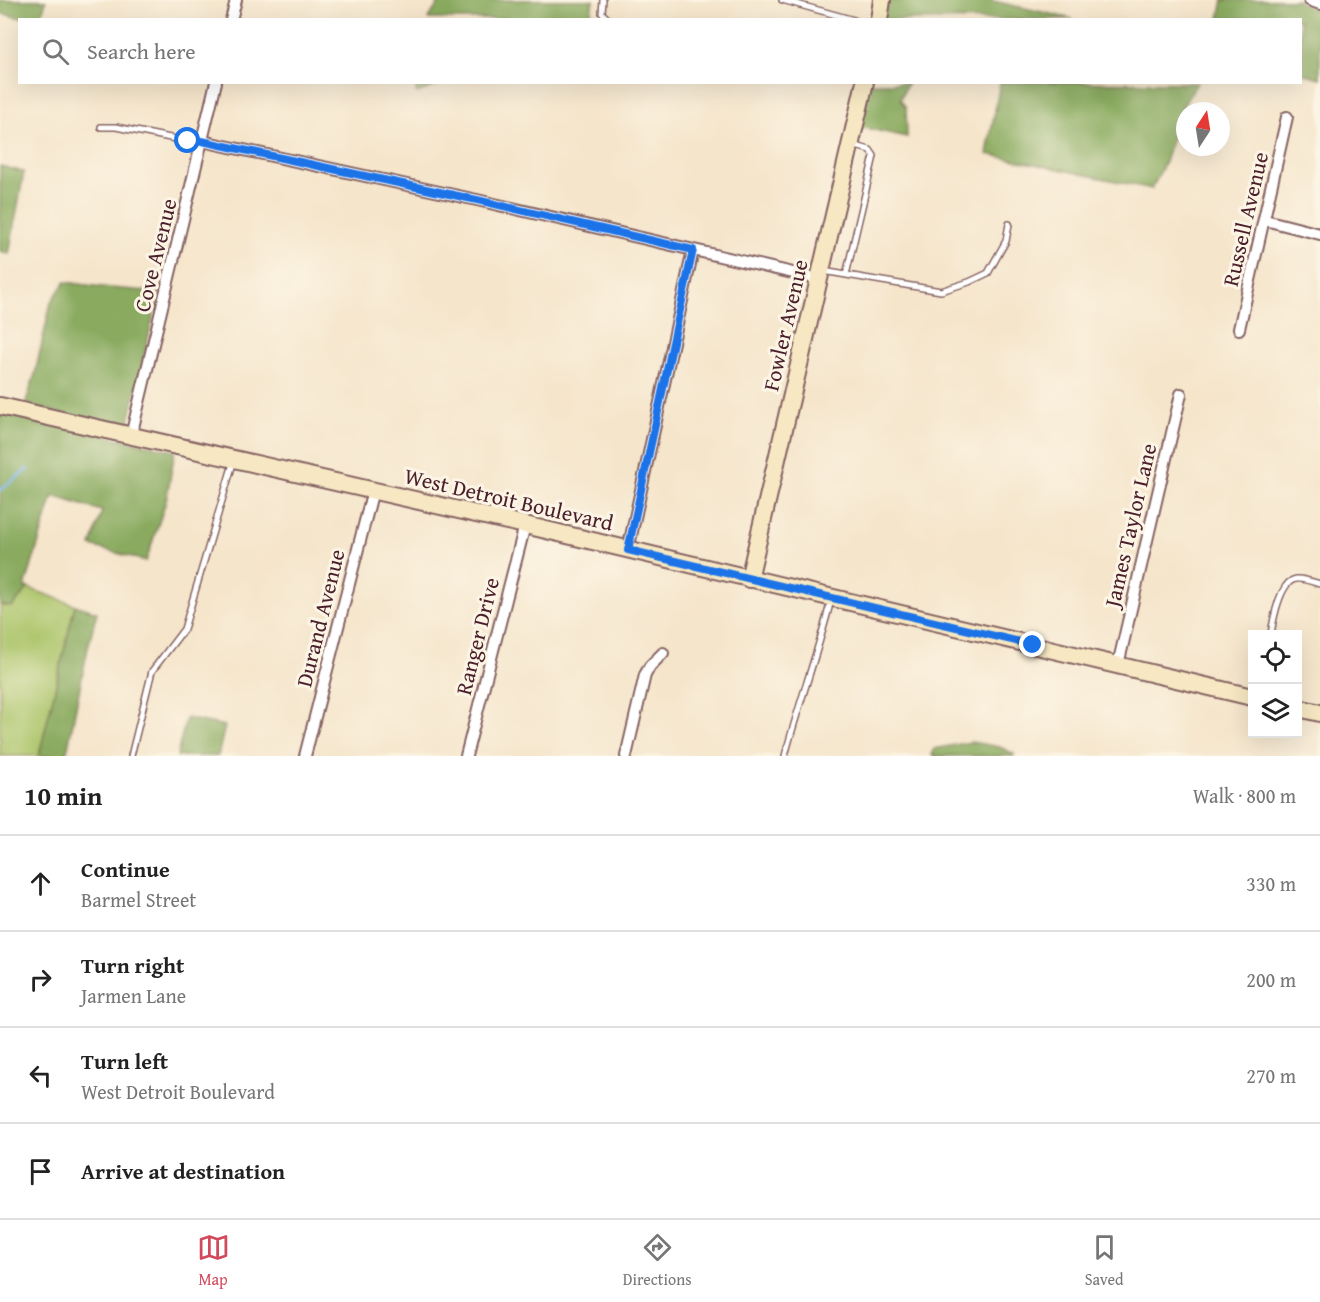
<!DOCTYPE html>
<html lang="en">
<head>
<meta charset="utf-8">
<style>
	:root { --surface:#fff; --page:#f6f6f6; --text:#222; --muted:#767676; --line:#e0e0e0; --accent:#d1495b }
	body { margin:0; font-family:"Gentium Book Plus",serif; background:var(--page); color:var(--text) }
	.controls { position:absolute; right:18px; bottom:18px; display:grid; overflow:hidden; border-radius:0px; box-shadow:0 6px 24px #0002 }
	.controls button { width:54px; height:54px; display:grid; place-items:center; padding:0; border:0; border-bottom:2px solid var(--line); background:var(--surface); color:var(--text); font:30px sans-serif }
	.compass { position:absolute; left:1176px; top:102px; width:54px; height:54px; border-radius:50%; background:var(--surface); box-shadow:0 6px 24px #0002; rotate:12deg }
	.stop { position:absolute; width:18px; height:18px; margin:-14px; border:4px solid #1a73e8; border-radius:50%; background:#fff }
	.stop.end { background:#1a73e8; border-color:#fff; box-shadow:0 2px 6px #0008 }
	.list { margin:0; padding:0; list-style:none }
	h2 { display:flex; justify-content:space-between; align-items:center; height:78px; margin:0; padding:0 24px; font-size:26px }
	h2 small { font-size:20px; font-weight:400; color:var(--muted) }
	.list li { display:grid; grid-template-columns:39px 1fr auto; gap:18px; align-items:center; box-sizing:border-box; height:96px; padding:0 24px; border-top:2px solid var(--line) }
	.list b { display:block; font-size:22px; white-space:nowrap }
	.list p { margin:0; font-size:20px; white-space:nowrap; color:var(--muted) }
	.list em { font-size:20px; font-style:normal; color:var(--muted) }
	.icon { flex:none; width:33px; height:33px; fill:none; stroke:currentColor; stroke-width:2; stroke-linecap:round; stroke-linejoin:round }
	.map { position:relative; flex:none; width:1320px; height:756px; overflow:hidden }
	.search { position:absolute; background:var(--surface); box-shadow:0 6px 24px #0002; left:18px; right:18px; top:18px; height:66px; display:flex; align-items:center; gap:15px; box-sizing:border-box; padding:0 21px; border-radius:0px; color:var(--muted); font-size:22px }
	.sheet { height:462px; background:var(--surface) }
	nav { display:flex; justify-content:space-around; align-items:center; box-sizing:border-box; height:84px; border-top:2px solid var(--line); background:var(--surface); font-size:16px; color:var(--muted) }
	nav a { display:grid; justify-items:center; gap:3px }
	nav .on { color:var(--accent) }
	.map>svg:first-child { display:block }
</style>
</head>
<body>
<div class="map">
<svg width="1320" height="756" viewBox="0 0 1320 756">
	<rect width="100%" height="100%" fill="#fcf5e5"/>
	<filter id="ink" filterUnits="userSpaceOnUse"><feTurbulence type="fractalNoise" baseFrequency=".0167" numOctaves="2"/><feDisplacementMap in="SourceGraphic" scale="12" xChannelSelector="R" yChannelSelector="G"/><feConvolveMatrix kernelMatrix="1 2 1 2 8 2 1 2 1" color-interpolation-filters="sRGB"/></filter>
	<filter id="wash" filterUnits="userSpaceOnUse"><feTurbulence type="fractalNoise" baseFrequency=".008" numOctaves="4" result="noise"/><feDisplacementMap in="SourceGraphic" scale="24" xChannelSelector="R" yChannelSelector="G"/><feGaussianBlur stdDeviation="1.35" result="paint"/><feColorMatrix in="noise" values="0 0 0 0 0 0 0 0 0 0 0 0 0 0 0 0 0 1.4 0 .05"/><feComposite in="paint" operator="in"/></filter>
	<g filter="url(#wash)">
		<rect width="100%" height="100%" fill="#f5e5cb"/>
		<!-- green -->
		<path fill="#acc56a" stroke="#7b724a" stroke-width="1.5" d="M28,588L75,605L39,756H0V605L12,607Z"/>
		<!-- forest -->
		<path fill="#89aa5e" stroke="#6a6444" stroke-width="1.5" d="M0,0H46L41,19L16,17L0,13Z
			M441,0H593L590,19H428Z
			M888,0H989L1073,19L884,20Z
			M1223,0H1297L1312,9L1320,11V78L1301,73L1300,20L1219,19Z
			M414,83V82L443,83L417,93Z
			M870,83H908L900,99L906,108L907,137L860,127Z
			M1000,83V82L1197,83L1181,109L1165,162L1152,189L987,154Z
			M0,166L24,172L9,254L0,251Z
			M65,282L110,288L159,292L127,429L25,405L35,374L51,302Z
			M0,412L175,451L166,501L146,561L91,546L102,511L53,496L25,587L28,588L12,607L0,605Z
			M75,605L97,612L88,647L68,747L65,756H39Z
			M186,718L225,726L218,756H177Z
			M971,742L1000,747L1014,754V756H932L934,749Z"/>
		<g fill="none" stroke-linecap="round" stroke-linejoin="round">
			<!-- stream -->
			<path stroke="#75b2e7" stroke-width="3" d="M0,490L28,469"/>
		</g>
	</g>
	<g filter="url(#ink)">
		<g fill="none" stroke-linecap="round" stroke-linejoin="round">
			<defs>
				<path id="lane" d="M603,0L602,13L609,20
					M782,0L854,20
					M101,127H116L190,142H201
					M823,271L941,291L969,282L988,273L1006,241L1009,224
					M846,275L874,156L870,150L852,145
					M1271,634C1273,621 1280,581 1296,579C1303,578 1313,582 1320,584
					M131,756L152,671L184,629L234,460
					M785,756C799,703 818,652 831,600"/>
				<path id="street" d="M1309,0L1320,4
					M231,20L236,0
					M202,141L477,200L819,279
					M1265,220L1320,234
					M1239,329L1287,117
					M131,436L216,82
					M628,550L693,250
					M1118,665L1181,394
					M305,756L373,490
					M466,756L525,525
					M626,756L645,675L650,666L663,653"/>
				<path id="secondary" d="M879,20L882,0
					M0,406L525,525L1252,697
					M749,579L865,82
					M1298,708L1320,713"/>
			</defs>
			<!-- lane casing -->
			<use href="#lane" stroke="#866463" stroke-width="8"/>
			<!-- street casing -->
			<use href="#street" stroke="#866463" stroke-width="14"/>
			<!-- secondary casing -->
			<use href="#secondary" stroke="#866463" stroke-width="20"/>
			<!-- lane -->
			<use href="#lane" stroke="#fff" stroke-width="5"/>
			<!-- street -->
			<use href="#street" stroke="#fff" stroke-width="10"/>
			<!-- secondary -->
			<use href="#secondary" stroke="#f7e8c3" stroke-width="16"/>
		</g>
	</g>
	<g fill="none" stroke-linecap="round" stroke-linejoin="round" filter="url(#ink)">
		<!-- route -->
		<path stroke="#1a73e8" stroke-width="8" d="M188,141H202L477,200L693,250L628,550L1033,645"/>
	</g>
	<g text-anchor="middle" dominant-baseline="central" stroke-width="6" stroke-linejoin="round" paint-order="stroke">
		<!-- street labels -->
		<g font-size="22" fill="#4a1f2b" stroke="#fcf5e5">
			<text transform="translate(1245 219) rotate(-77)">Russell Avenue</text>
			<text transform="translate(155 255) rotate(-76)">Cove Avenue</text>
			<text transform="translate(785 325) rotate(-77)">Fowler Avenue</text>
			<text transform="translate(509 499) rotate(13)">West Detroit Boulevard</text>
			<text transform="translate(1130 525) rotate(-77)">James Taylor Lane</text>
			<text transform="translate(320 618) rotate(-76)">Durand Avenue</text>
			<text transform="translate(477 636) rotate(-76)">Ranger Drive</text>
		</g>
	</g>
</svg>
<div class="controls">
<button><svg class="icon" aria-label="locate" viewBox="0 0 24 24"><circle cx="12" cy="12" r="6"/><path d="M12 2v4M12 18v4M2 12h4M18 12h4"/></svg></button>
<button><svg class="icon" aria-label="layers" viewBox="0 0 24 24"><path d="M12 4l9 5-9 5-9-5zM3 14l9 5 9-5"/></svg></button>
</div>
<svg class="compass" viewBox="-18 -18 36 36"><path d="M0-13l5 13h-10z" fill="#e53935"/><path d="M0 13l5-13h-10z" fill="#767676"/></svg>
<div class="stop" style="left:188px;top:141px"></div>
<div class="stop end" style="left:1033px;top:645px"></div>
<div class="search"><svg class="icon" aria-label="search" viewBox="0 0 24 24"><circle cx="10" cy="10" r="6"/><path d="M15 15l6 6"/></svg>Search here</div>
</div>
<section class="sheet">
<h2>10 min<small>Walk · 800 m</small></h2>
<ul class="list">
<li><svg class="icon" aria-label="ahead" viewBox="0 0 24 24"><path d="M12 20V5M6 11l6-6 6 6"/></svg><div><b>Continue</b><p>Barmel Street</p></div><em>330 m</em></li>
<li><svg class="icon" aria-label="right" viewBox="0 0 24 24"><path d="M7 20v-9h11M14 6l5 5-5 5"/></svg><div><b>Turn right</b><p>Jarmen Lane</p></div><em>200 m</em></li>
<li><svg class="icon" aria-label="left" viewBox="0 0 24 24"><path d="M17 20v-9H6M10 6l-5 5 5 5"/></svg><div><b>Turn left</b><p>West Detroit Boulevard</p></div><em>270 m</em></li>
<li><svg class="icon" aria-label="arrive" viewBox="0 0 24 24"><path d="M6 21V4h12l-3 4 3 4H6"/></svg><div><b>Arrive at destination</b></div></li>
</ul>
</section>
<nav>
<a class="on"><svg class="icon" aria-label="map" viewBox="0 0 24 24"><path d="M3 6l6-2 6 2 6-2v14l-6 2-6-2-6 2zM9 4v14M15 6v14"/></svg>Map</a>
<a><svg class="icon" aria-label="directions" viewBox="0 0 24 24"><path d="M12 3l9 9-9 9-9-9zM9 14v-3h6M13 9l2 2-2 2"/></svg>Directions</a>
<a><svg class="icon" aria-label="saved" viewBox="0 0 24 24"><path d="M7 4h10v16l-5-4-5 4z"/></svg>Saved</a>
</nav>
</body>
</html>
